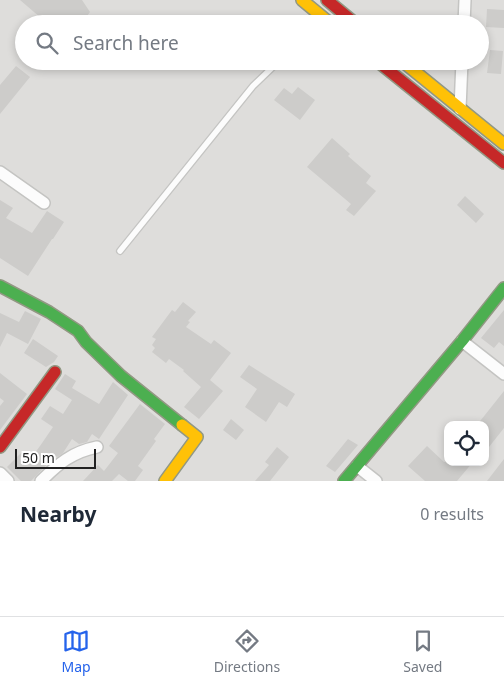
<!DOCTYPE html>
<html lang="en">
<head>
<meta charset="utf-8">
<style>
	:root { --surface:#fff; --page:#f6f6f7; --text:#1f2937; --muted:#747a83; --line:#e0e1e3; --accent:#2563eb }
	body { margin:0; font-family:"Noto Sans",sans-serif; background:var(--page); color:var(--text) }
	.controls { position:absolute; right:15px; bottom:15px; display:grid; overflow:hidden; border-radius:10px; box-shadow:0 2px 8px #0003 }
	.controls button { width:45px; height:45px; display:grid; place-items:center; padding:0; border:0; border-bottom:1px solid var(--line); background:var(--surface); color:var(--text); font:25px sans-serif }
	.scale { position:absolute; left:15px; bottom:12px; width:81px; box-sizing:border-box; padding-left:5px; border:2px solid #212121; border-top:0; font-size:14px; line-height:18px; white-space:nowrap; color:#212121; -webkit-text-stroke:4px #fff; paint-order:stroke }
	.list { margin:0; padding:0; list-style:none }
	h2 { display:flex; justify-content:space-between; align-items:center; height:65px; margin:0; padding:0 20px; font-size:21px }
	h2 small { font-size:16px; font-weight:400; color:var(--muted) }
	.icon { flex:none; width:28px; height:28px; fill:none; stroke:currentColor; stroke-width:2; stroke-linecap:round; stroke-linejoin:round }
	.map { position:relative; flex:none; width:504px; height:481px; overflow:hidden }
	.search { position:absolute; background:var(--surface); box-shadow:0 2px 8px #0003; left:15px; right:15px; top:15px; height:55px; display:flex; align-items:center; gap:12px; box-sizing:border-box; padding:0 18px; border-radius:28px; color:var(--muted); font-size:19px }
	.sheet { height:135px; background:var(--surface) }
	nav { display:flex; justify-content:space-around; align-items:center; box-sizing:border-box; height:70px; border-top:1px solid var(--line); background:var(--surface); font-size:14px; color:var(--muted) }
	nav a { display:grid; justify-items:center; gap:2px }
	nav .on { color:var(--accent) }
	.map>svg:first-child { display:block }
</style>
</head>
<body>
<div class="map">
<svg width="504" height="481" viewBox="0 0 504 481">
	<rect width="100%" height="100%" fill="#eeeeea"/>
	<!-- residential -->
	<path fill="#dedddb" fill-rule="evenodd" d="M0,0H504V481H0ZM24,24H480V61H24ZM448,425H485V462H448Z"/>
	<!-- building -->
	<path fill="#cdccca" d="M20,0H82L90,12L81,24H48Z
		M487,9L504,10V28L486,27Z
		M490,50L503,51L501,74L487,73Z
		M16,66L30,77L0,114V85Z
		M298,87L315,100L300,120L274,100L284,88L292,94Z
		M332,138L350,154L348,156L371,176L366,183L376,191L354,216L346,210L351,204L307,167Z
		M465,196L484,214L476,223L457,205Z
		M0,200L13,208L6,218L32,233L47,211L64,222L53,239H52L28,276L0,258Z
		M183,302L196,312L188,321L190,322L186,327L211,344L214,340L231,353L210,380L223,391L199,419L184,407L201,387L183,371L184,370L169,359L166,363L152,352L155,348L152,345L156,339L152,337L172,310L175,312Z
		M504,310V346L499,342L494,348L481,338Z
		M25,311L41,319L28,344L7,333L0,347V313L19,322Z
		M33,339L58,356L54,362L46,367L24,353Z
		M249,365L295,394L287,407L279,402L266,422L245,407L257,389L240,377Z
		M0,373L27,394L0,430V406L4,401L0,398Z
		M65,374L76,381L72,388L99,404L113,382L128,395L99,439L92,434L87,442L79,444L72,439L63,453L57,457L55,456L31,481H21L7,467L23,451L31,458L40,446L53,427L41,419L50,406L63,414L72,400L55,389Z
		M504,391V428L485,452V425H477Z
		M140,404L165,424L154,439L156,441L138,466L143,470L135,481H128L119,474L112,481H83L98,465L104,471L118,453L109,446Z
		M231,419L244,430L236,440L223,430Z
		M348,439L358,445L335,472L326,466Z
		M427,446L444,462H473L457,481H425L408,466Z
		M277,447L289,457L270,481H255L269,465L265,462Z
		M504,459V481H487Z"/>
	<g fill="none" stroke-linecap="round" stroke-linejoin="round">
		<defs>
			<path id="lane" d="M120,251L253,86L279,61"/>
			<path id="street" d="M464,24L465,0
				M460,109L462,61
				M0,172L44,203
				M462,341L504,374
				M357,466L376,481
				M0,473L8,481
				M41,481C58,464 72,452 97,447"/>
			<path id="fast" d="M0,286L49,312L78,331L86,342L121,376L182,425
				M344,481L462,341L504,288"/>
			<path id="slow" d="M302,0L331,24
				M402,61L504,144
				M165,481L197,437L182,425"/>
			<path id="jam" d="M327,0L356,24
				M377,61L504,163
				M0,447L55,372"/>
		</defs>
		<!-- lane casing -->
		<use href="#lane" stroke="#c4c4c2" stroke-width="8"/>
		<!-- street casing -->
		<use href="#street" stroke="#c4c4c2" stroke-width="14"/>
		<!-- fast casing -->
		<use href="#fast" stroke="#929883" stroke-width="14"/>
		<!-- slow casing -->
		<use href="#slow" stroke="#929883" stroke-width="14"/>
		<!-- jam casing -->
		<use href="#jam" stroke="#929883" stroke-width="14"/>
		<!-- lane -->
		<use href="#lane" stroke="#fcfcfc" stroke-width="5.5"/>
		<!-- street -->
		<use href="#street" stroke="#fcfcfc" stroke-width="11"/>
		<!-- fast -->
		<use href="#fast" stroke="#4caf50" stroke-width="11"/>
		<!-- slow -->
		<use href="#slow" stroke="#ffc107" stroke-width="11"/>
		<!-- jam -->
		<use href="#jam" stroke="#c62828" stroke-width="11"/>
	</g>
</svg>
<div class="controls">
<button><svg class="icon" aria-label="locate" viewBox="0 0 24 24"><circle cx="12" cy="12" r="6"/><path d="M12 2v4M12 18v4M2 12h4M18 12h4"/></svg></button>
</div>
<div class="scale">50 m</div>
<div class="search"><svg class="icon" aria-label="search" viewBox="0 0 24 24"><circle cx="10" cy="10" r="6"/><path d="M15 15l6 6"/></svg>Search here</div>
</div>
<section class="sheet">
<h2>Nearby<small>0 results</small></h2>
<ul class="list">
</ul>
</section>
<nav>
<a class="on"><svg class="icon" aria-label="map" viewBox="0 0 24 24"><path d="M3 6l6-2 6 2 6-2v14l-6 2-6-2-6 2zM9 4v14M15 6v14"/></svg>Map</a>
<a><svg class="icon" aria-label="directions" viewBox="0 0 24 24"><path d="M12 3l9 9-9 9-9-9zM9 14v-3h6M13 9l2 2-2 2"/></svg>Directions</a>
<a><svg class="icon" aria-label="saved" viewBox="0 0 24 24"><path d="M7 4h10v16l-5-4-5 4z"/></svg>Saved</a>
</nav>
</body>
</html>
